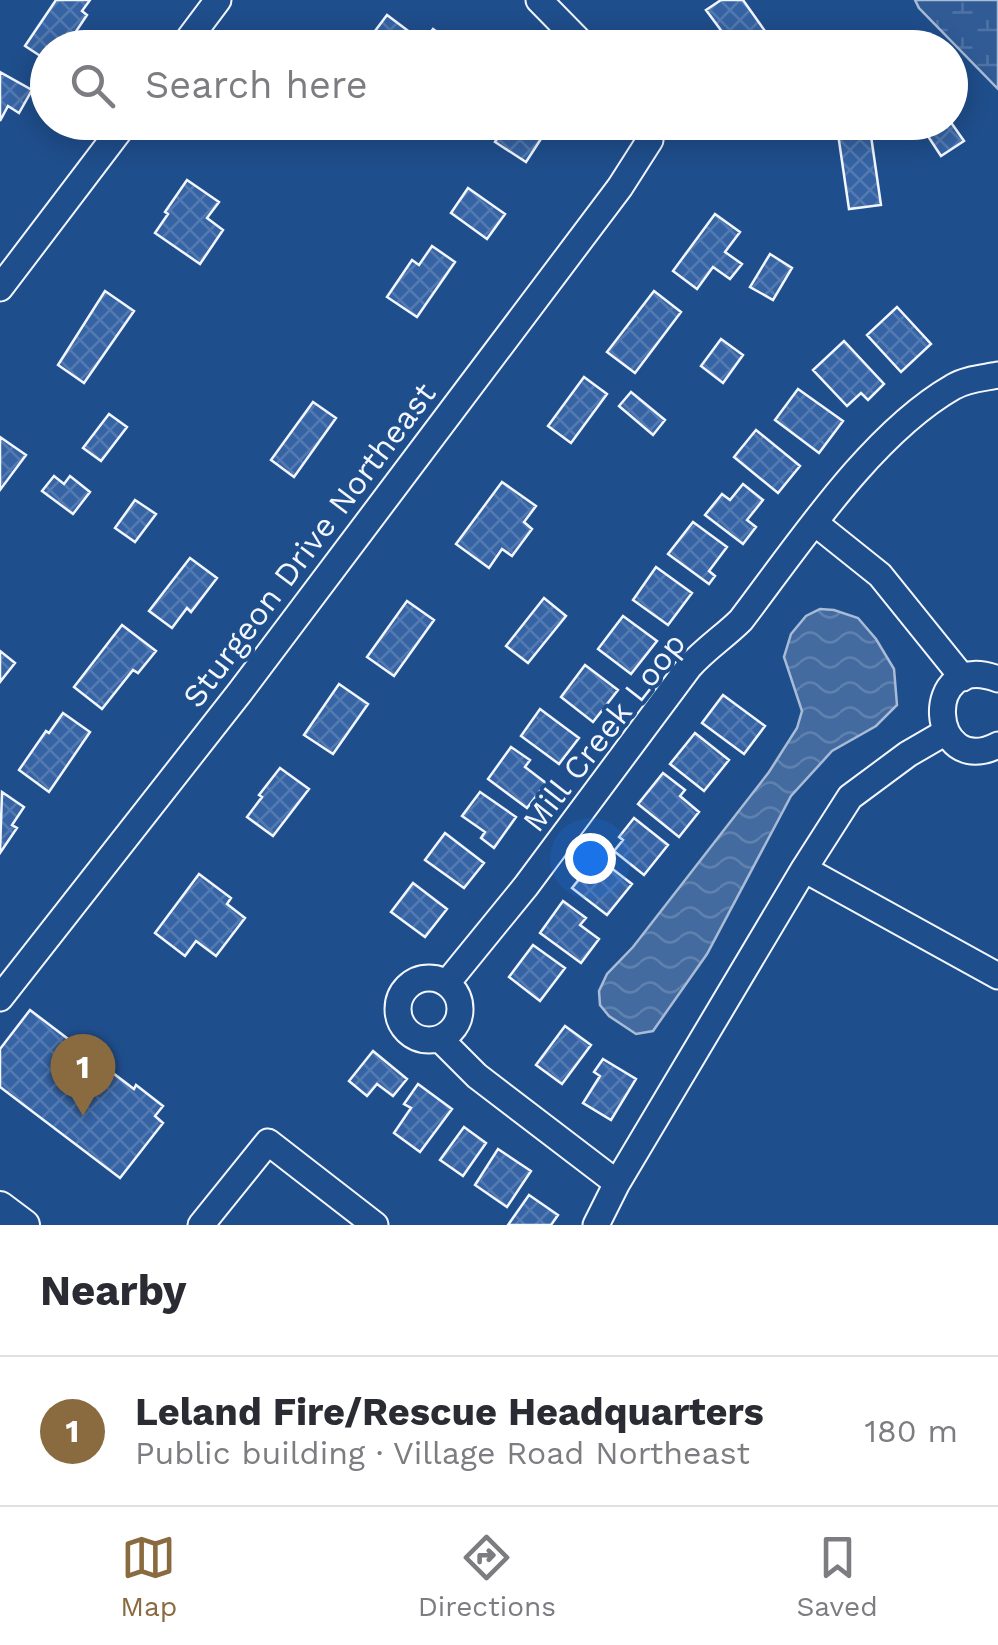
<!DOCTYPE html>
<html lang="en">
<head>
<meta charset="utf-8">
<style>
	:root { --surface:#fff; --page:#f2f2f3; --text:#2b2b33; --muted:#7c7c81; --line:#e1e1e2; --accent:#8a6a3f }
	body { margin:0; font-family:"Work Sans",sans-serif; background:var(--page); color:var(--text) }
	.you { position:absolute; left:590px; top:858px; width:35px; height:35px; margin:-25px; border:8px solid #fff; border-radius:50%; background:#1a73e8; box-shadow:0 0 0 15px #1a73e833 }
	.badge { display:grid; place-items:center; width:65px; height:65px; border-radius:50%; background:var(--accent); color:#fff; font-size:32px; font-weight:700 }
	.pin { position:absolute; translate:-50% -82px; filter:drop-shadow(0 2px 5px #0008) }
	.pin::after { content:''; position:absolute; top:52px; width:35px; height:30px; background:inherit; clip-path:polygon(0 0,100% 0,50% 100%) }
	.list { margin:0; padding:0; list-style:none }
	h2 { display:flex; justify-content:space-between; align-items:center; height:130px; margin:0; padding:0 40px; font-size:42px }
	h2 small { font-size:32px; font-weight:400; color:var(--muted) }
	.list li { display:grid; grid-template-columns:65px 1fr auto; gap:30px; align-items:center; box-sizing:border-box; height:150px; padding:0 40px; border-top:2px solid var(--line) }
	.list b { display:block; font-size:38px; white-space:nowrap }
	.list p { margin:0; font-size:32px; white-space:nowrap; color:var(--muted) }
	.list em { font-size:32px; font-style:normal; color:var(--muted) }
	.icon { flex:none; width:55px; height:55px; fill:none; stroke:currentColor; stroke-width:2; stroke-linecap:round; stroke-linejoin:round }
	.map { position:relative; flex:none; width:998px; height:1225px; overflow:hidden }
	.search { position:absolute; background:var(--surface); box-shadow:0 5px 25px #0003; left:30px; right:30px; top:30px; height:110px; display:flex; align-items:center; gap:25px; box-sizing:border-box; padding:0 35px; border-radius:55px; color:var(--muted); font-size:38px }
	.sheet { height:280px; background:var(--surface) }
	nav { display:flex; justify-content:space-around; align-items:center; box-sizing:border-box; height:140px; border-top:2px solid var(--line); background:var(--surface); font-size:28px; color:var(--muted) }
	nav a { display:grid; justify-items:center; gap:5px }
	nav .on { color:var(--accent) }
	.map>svg:first-child { display:block }
</style>
</head>
<body>
<div class="map">
<svg width="998" height="1225" viewBox="0 0 998 1225">
	<defs>
		<pattern id="wetland-marsh" width="20" height="14" patternUnits="userSpaceOnUse" patternTransform="scale(2.5)"><rect width="20" height="14" fill="#305b95"/><path d="M1 5h8M5 5V1M11 12h8M15 12V8" fill="none" stroke="#4e73a5"/></pattern>
		<pattern id="water-waves" width="16" height="10" patternUnits="userSpaceOnUse" patternTransform="scale(2.5)"><rect width="16" height="10" fill="#446ba0"/><path d="M0 5q4-4 8 0t8 0" fill="none" stroke="#5f81ae"/></pattern>
		<pattern id="building-cross-hatch" width="8" height="8" patternUnits="userSpaceOnUse" patternTransform="scale(2.5)"><rect width="8" height="8" fill="#3563a3"/><path d="M0 0l8 8M0 8l8-8" fill="none" stroke="#537ab1"/></pattern>
	</defs>
	<rect width="100%" height="100%" fill="#1f4e8c"/>
	<!-- wetland -->
	<path fill="url(#wetland-marsh)" stroke="#a8bbd7" stroke-width="2.5" d="M915,0H998V89L919,8Z"/>
	<!-- water -->
	<path fill="url(#water-waves)" stroke="#a8bbd7" stroke-width="2.5" d="M820,609L834,610L858,618L876,639L894,669L897,705L876,726L832,751L791,796L707,954L653,1031L636,1034L609,1016L600,1005L599,991L607,974L633,947L769,772L797,728L802,711L784,657L791,634L806,616Z"/>
	<!-- building -->
	<path fill="url(#building-cross-hatch)" stroke="#f2f6ff" stroke-width="2.5" d="M56,0H90L82,11L87,15L65,48H48V61L25,46Z
		M721,0H743L777,48H724L719,42L726,37L706,10Z
		M387,15L423,42L433,29L456,46L454,48H389L372,35Z
		M0,72L32,90L19,113L8,106L0,121Z
		M950,121L964,141L941,156L922,127L929,122H950Z
		M508,122H552L526,162L495,142Z
		M869,122L881,205L849,209L837,127Z
		M187,180L219,202L207,218L223,230L200,264L155,233L168,214L165,212Z
		M468,188L505,214L487,239L451,213Z
		M715,214L740,232L725,252L742,264L730,279L713,267L697,289L673,271Z
		M432,246L455,262L417,317L387,297L412,260L419,265Z
		M770,254L792,268L773,300L750,287Z
		M105,291L134,311L84,383L58,365Z
		M654,291L681,312L635,373L607,352Z
		M897,307L931,344L901,372L867,335Z
		M721,339L743,355L723,383L701,366Z
		M844,341L884,384L868,400L861,393L847,406L813,370Z
		M584,377L607,394L571,443L548,426Z
		M798,389L843,421L819,453L775,420Z
		M631,392L665,420L653,435L619,406Z
		M313,402L336,418L294,477L271,460Z
		M109,414L127,427L101,461L83,448Z
		M756,430L800,466L778,493L734,457Z
		M0,437L26,455L0,490Z
		M54,476L64,484L70,476L90,492L73,514L42,491Z
		M502,482L536,506L524,522L532,529L512,556L502,549L489,568L456,544Z
		M743,484L763,500L747,520L756,527L743,544L705,515L722,494L730,500Z
		M135,500L156,514L135,542L115,528Z
		M693,522L727,547L709,571L715,576L709,584L668,554Z
		M190,558L217,578L191,612L187,608L172,628L149,611Z
		M656,567L692,593L668,625L633,600Z
		M544,598L566,616L528,663L506,646Z
		M407,601L434,620L394,676L367,657Z
		M623,616L657,641L631,674L598,649Z
		M122,625L156,651L138,673L133,670L102,709L74,687Z
		M0,651L15,663L0,682Z
		M585,665L618,690L593,722L561,697Z
		M339,684L368,704L333,754L304,735Z
		M723,695L765,726L744,754L702,723Z
		M540,709L579,738L559,764L521,736Z
		M63,713L90,732L49,792L19,770L46,731L49,733Z
		M695,733L729,760L704,791L670,764Z
		M511,747L530,760L525,767L546,783L527,808L488,779Z
		M280,768L309,789L273,836L247,817L262,797L259,795Z
		M663,773L685,790L680,796L699,812L679,837L638,804Z
		M2,792L24,807L12,825L17,828L0,853Z
		M480,792L516,817L494,848L481,838L485,832L462,816Z
		M634,818L668,845L644,875L614,851L623,840L619,837Z
		M445,833L484,863L464,888L425,860Z
		M597,857L632,884L607,915L572,888Z
		M199,874L231,898L227,904L245,918L216,956L196,941L185,956L155,933Z
		M413,883L447,909L425,937L391,912Z
		M563,901L586,918L580,925L599,939L581,963L540,933Z
		M533,945L565,968L540,1001L509,977Z
		M30,1010L134,1089L136,1085L163,1106L155,1116L163,1123L120,1178L0,1087V1049Z
		M565,1026L591,1045L562,1084L536,1065Z
		M373,1051L407,1079L393,1096L377,1084L367,1096L349,1081Z
		M603,1059L636,1079L611,1120L583,1103L600,1076L594,1072Z
		M418,1084L452,1109L420,1152L394,1133L411,1108L404,1104Z
		M464,1127L486,1143L463,1176L440,1160Z
		M498,1149L531,1171L507,1207L475,1185Z
		M529,1195L558,1215L551,1225H508Z"/>
	<g fill="none" stroke-linecap="round" stroke-linejoin="round">
		<defs>
			<path id="minor" d="M539,0L586,48
				M182,48L218,0
				M0,288L126,122
				M815,523L880,575L963,678
				M998,679C919,649 929,781 998,745
				M804,869L850,797L908,754L946,732
				M398 1009a31 31 0 1 1 62 0a31 31 0 1 1-62 0Z
				M447,983L526,886L689,667C705,649 725,636 741,620C799,544 871,434 953,387C966,379 984,378 998,375
				M0,998L240,692L620,187L650,140L645,122
				M440,1039L477,1076L617,1183
				M201,1225L268,1142L375,1225
				M596,1225L617,1183L804,869L998,976"/>
			<path id="major" d="M0,1207L24,1225"/>
		</defs>
		<!-- minor casing -->
		<use href="#minor" stroke="#f2f6ff" stroke-width="29"/>
		<!-- major casing -->
		<use href="#major" stroke="#f2f6ff" stroke-width="34"/>
		<!-- minor -->
		<use href="#minor" stroke="#1f4e8c" stroke-width="25"/>
		<!-- major -->
		<use href="#major" stroke="#1f4e8c" stroke-width="30"/>
	</g>
	<g text-anchor="middle" dominant-baseline="central" stroke-width="8" stroke-linejoin="round" paint-order="stroke">
		<!-- street labels -->
		<g font-size="32" fill="#f2f6ff" stroke="#1f4e8c">
			<text transform="translate(309 545) rotate(-53)">Sturgeon Drive Northeast</text>
			<text transform="translate(604 732) rotate(-52)">Mill Creek Loop</text>
		</g>
	</g>
</svg>
<div class="you"></div>
<div class="pin badge" style="left:83px;top:1116px">1</div>
<div class="search"><svg class="icon" aria-label="search" viewBox="0 0 24 24"><circle cx="10" cy="10" r="6"/><path d="M15 15l6 6"/></svg>Search here</div>
</div>
<section class="sheet">
<h2>Nearby<small></small></h2>
<ul class="list">
<li><span class="badge">1</span><div><b>Leland Fire/Rescue Headquarters</b><p>Public building · Village Road Northeast</p></div><em>180 m</em></li>
</ul>
</section>
<nav>
<a class="on"><svg class="icon" aria-label="map" viewBox="0 0 24 24"><path d="M3 6l6-2 6 2 6-2v14l-6 2-6-2-6 2zM9 4v14M15 6v14"/></svg>Map</a>
<a><svg class="icon" aria-label="directions" viewBox="0 0 24 24"><path d="M12 3l9 9-9 9-9-9zM9 14v-3h6M13 9l2 2-2 2"/></svg>Directions</a>
<a><svg class="icon" aria-label="saved" viewBox="0 0 24 24"><path d="M7 4h10v16l-5-4-5 4z"/></svg>Saved</a>
</nav>
</body>
</html>
